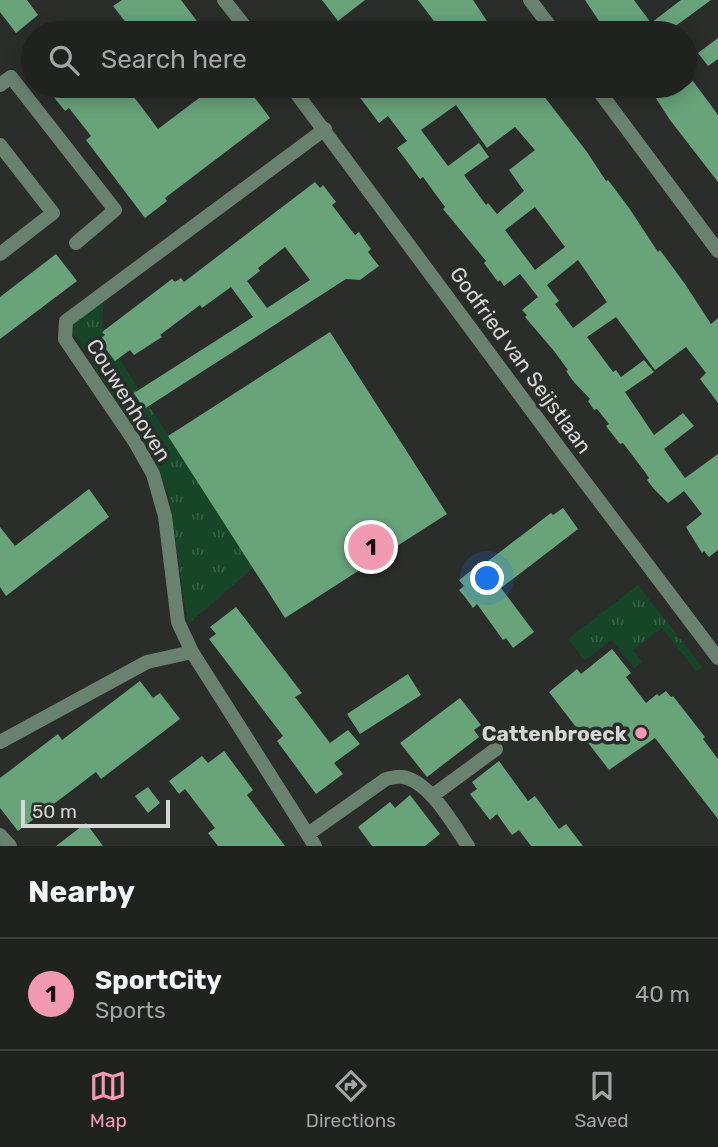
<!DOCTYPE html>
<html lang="en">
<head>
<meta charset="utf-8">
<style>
	:root { --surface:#202220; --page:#282a29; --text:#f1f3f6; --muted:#a2a4a5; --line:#3d3f3e; --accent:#f19ab1 }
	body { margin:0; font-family:Rubik,sans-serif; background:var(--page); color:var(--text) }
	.scale { position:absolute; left:21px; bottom:18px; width:149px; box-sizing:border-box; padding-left:7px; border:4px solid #d5d6d5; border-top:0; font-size:19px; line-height:24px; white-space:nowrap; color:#d5d6d5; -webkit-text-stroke:5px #2b2d2b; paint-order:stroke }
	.you { position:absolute; left:488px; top:579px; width:24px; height:24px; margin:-18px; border:5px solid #fff; border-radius:50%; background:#1a73e8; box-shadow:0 0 0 10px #1a73e833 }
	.badge { display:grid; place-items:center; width:46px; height:46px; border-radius:50%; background:var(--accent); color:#111; font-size:23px; font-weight:700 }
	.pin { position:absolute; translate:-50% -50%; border:4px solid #fff; box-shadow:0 2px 7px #0006 }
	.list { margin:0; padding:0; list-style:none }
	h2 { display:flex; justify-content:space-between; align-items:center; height:91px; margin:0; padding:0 28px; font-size:30px }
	h2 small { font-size:23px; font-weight:400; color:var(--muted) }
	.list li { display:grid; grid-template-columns:46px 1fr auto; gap:21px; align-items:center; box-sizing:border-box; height:112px; padding:0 28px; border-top:2px solid var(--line) }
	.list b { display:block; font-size:26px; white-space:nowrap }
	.list p { margin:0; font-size:23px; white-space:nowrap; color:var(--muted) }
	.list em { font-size:23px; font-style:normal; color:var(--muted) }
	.icon { flex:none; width:38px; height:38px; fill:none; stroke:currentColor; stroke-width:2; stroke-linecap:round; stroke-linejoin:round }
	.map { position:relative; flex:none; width:718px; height:846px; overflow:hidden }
	.search { position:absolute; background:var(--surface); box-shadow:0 4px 18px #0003; left:21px; right:21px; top:21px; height:77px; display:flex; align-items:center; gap:18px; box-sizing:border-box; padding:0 24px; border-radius:38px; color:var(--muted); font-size:26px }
	.sheet { height:203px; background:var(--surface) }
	nav { display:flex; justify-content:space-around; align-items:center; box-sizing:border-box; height:98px; border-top:2px solid var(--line); background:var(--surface); font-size:19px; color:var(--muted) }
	nav a { display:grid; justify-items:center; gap:4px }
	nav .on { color:var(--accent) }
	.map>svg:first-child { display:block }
</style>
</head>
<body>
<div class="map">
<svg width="718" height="846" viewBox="0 0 718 846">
	<defs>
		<pattern id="grass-tufts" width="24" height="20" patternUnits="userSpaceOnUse" patternTransform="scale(1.75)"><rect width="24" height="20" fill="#164528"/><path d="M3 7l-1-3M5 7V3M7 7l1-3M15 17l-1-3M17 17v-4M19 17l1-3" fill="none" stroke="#375f46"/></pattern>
	</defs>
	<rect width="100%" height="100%" fill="#2b2d2b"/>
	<!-- grass -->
	<path fill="url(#grass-tufts)" d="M103,299L102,332L253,568L188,624L169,496L155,463L72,331L76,318Z
		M638,585L702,667L697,672L662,628L633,650L642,662L634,668L612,640L585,660L568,639Z"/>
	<!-- building -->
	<path fill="#68a37a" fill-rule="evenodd" d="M0,0H27L38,15L16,33L0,12Z
		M122,0H181L206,33H134L113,6Z
		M322,0H365L338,21Z
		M418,0H473L495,33H417L434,21Z
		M585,0H634L651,23L681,0H711L666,33H607Z
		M718,38V59L708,66L698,53Z
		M693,81L718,115V182L670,120L648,86H687Z
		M45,86H149L134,97L158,129L215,86H246L270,118L165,198L167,201L145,218L86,140L91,136L69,108L65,111Z
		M370,86H536L587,152L606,181L608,180L629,208L658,252L660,250L685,284L711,324L718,318V403L700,379L706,373L686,347L655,370L616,317L587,337L613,372L616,370L621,377L644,360L654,372L625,392L654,435L683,413L694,426L664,449L685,478L718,454V550L709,557L704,551L702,553L686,527L702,514L684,491L668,503L654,489L647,480L649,478L645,472L623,443L620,444L606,426L609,424L597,409L594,410L588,401L590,399L573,381L566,371L568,370L554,351L525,317L527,315L522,310L538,297L520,274L504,286L500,280L498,282L484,263L486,261L443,209L445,207L423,177L420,179L397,148L407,141L388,116L379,123L358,95ZM456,105L487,148L515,127L535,150L509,170L524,191L497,214L488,203L486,205L464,175L489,157L479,143L448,166L421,130ZM535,207L565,247L535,270L505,230ZM578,260L607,302L573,328L555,304L559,301L547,285Z
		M315,182L320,188L323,185L336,202L332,205L351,230L355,235L359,232L365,241L371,249L368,252L379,266L360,280L346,279L144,409L134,393L253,317L231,287L202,308L200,305L160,335L162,337L134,355L130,350L115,361L99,340L105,335L102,332L172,279L175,282L181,278L184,282ZM285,247L310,280L267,308L247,281L260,271L258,268Z
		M56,254L77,281L0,339V297Z
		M330,332L447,514L285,618L168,436Z
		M89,489L109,517L6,596L0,587V527L15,546Z
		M563,508L578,529L501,588L534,632L513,648L506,638L503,640L477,604L473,608L465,597L459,590L464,586L459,580L477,566L479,568L551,513L553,515Z
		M236,607L302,693L295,697L330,743L348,730L360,744L334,763L343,774L316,794L277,741L283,736L209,639L216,634L210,627Z
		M612,649L631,673L626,677L646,703L657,694L659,696L666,691L671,697L673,696L705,737L703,739L718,759V819L655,738L609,770L549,692L577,669L581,674Z
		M408,674L421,695L360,734L347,714Z
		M140,681L153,698L160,693L180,719L101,779L96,772L18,831L0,808V778L58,734L62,740Z
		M460,698L481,725L474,730L479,737L427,777L400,743Z
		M224,751L253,790L247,795L285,846H218L208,833L215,828L185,789L179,794L169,781L202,756L208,763Z
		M499,761L528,801L535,796L559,829L566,824L583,846H531L519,830L512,835L497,814L490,820L470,794L477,789L472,782Z
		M148,787L160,803L148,813L135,796Z
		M410,795L440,834L425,846H372L358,827L390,802L395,808Z
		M86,823L103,846H56Z"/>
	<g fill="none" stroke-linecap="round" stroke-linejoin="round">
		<!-- minor -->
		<path stroke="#698270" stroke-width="14" d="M224,0L250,33
			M530,0L555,33
			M0,85L11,77L115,210L76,243
			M291,86L566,457L718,658
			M595,86L718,251
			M0,145L53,213L0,254
			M0,742L147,662L192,652
			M432,796L496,749
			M308,834L386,779C391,778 397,776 402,777C429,780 454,826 468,846
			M0,835L10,846
			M315,846L192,652L178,622L165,516L153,474L135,442L65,339L66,321L325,129"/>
	</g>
	<!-- markers -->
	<circle fill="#f19ab1" stroke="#2b2d2b" stroke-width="2.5" cx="641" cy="733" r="7"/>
	<g text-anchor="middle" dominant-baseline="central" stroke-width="7" stroke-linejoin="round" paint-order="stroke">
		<!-- street labels -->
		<g font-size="21" fill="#d5d6d5" stroke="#2b2d2b">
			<text transform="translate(521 360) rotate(54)">Godfried van Seijstlaan</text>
			<text transform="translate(129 400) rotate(58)">Couwenhoven</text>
		</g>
		<!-- poi labels -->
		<g font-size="21" font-weight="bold" fill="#d5d6d5" stroke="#2b2d2b" text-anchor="end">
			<text x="627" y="733">Cattenbroeck</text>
		</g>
	</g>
</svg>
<div class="scale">50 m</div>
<div class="you"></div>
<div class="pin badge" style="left:371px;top:547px">1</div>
<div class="search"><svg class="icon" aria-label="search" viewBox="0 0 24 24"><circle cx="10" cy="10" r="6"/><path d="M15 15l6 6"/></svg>Search here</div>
</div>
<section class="sheet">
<h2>Nearby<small></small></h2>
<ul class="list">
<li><span class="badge">1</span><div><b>SportCity</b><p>Sports</p></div><em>40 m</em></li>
</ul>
</section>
<nav>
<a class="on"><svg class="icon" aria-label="map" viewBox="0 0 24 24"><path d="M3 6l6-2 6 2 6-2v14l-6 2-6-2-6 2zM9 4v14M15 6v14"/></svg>Map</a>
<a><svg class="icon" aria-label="directions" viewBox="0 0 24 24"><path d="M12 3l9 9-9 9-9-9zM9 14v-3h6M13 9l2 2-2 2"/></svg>Directions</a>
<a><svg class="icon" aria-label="saved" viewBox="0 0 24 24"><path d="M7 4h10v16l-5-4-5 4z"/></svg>Saved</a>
</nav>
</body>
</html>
